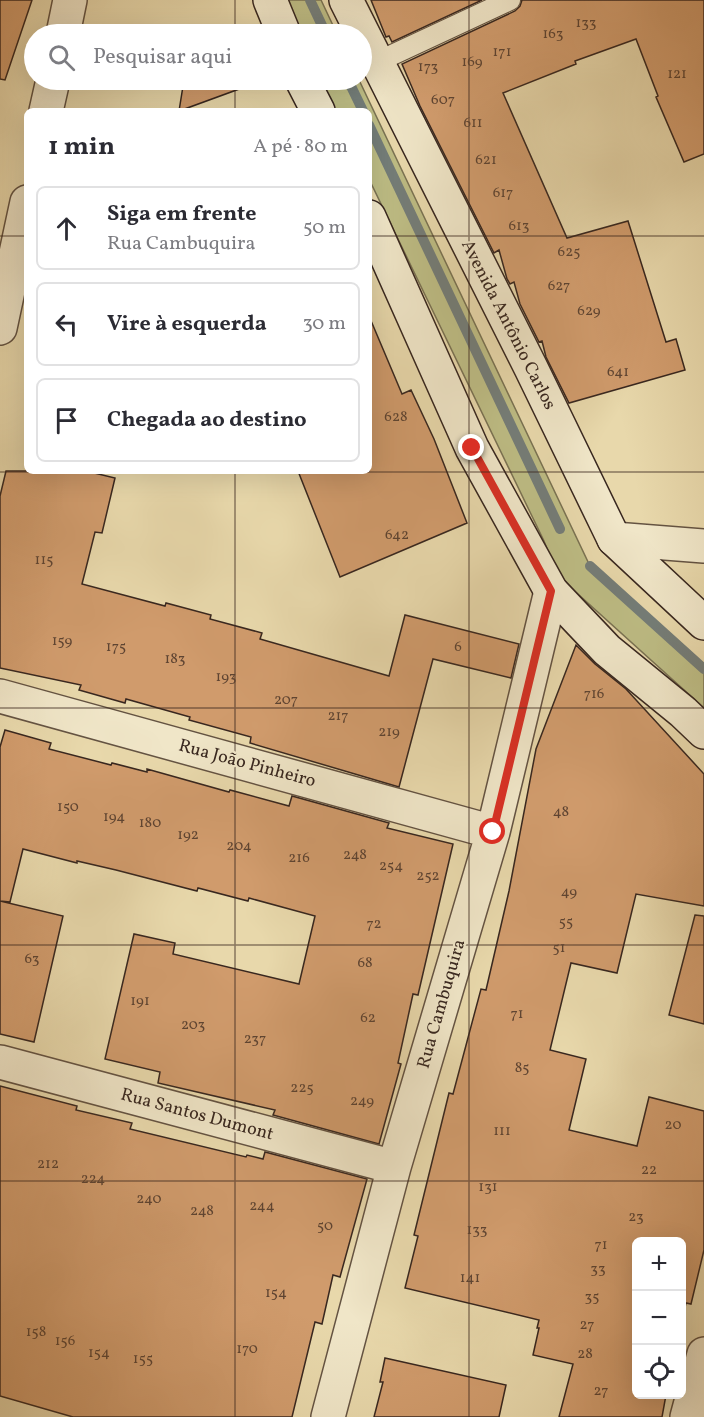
<!DOCTYPE html>
<html lang="pt">
<head>
<meta charset="utf-8">
<style>
	:root { --surface:#fff; --page:#f2f2f3; --text:#2b2b33; --muted:#7c7c81; --line:#e1e1e2 }
	body { margin:0; font-family:Vollkorn,serif; background:var(--page); color:var(--text) }
	.controls { position:absolute; right:18px; bottom:18px; display:grid; overflow:hidden; border-radius:9px; box-shadow:0 6px 24px #0002 }
	.controls button { width:54px; height:54px; display:grid; place-items:center; padding:0; border:0; border-bottom:2px solid var(--line); background:var(--surface); color:var(--text); font:30px sans-serif }
	.stop { position:absolute; width:18px; height:18px; margin:-14px; border:4px solid #d93025; border-radius:50%; background:#fff }
	.stop.end { background:#d93025; border-color:#fff; box-shadow:0 2px 6px #0008 }
	.list { margin:0; padding:0; list-style:none }
	h2 { display:flex; justify-content:space-between; align-items:center; height:78px; margin:0; padding:0 24px; font-size:26px }
	h2 small { font-size:20px; font-weight:400; color:var(--muted) }
	.list li { display:grid; grid-template-columns:39px 1fr auto; gap:18px; align-items:center; box-sizing:border-box; height:84px; margin:0 12px 12px; padding:0 12px; border:2px solid var(--line); border-radius:9px }
	.list b { display:block; font-size:22px; white-space:nowrap }
	.list p { margin:0; font-size:20px; white-space:nowrap; color:var(--muted) }
	.list em { font-size:20px; font-style:normal; color:var(--muted) }
	.icon { flex:none; width:33px; height:33px; fill:none; stroke:currentColor; stroke-width:2; stroke-linecap:round; stroke-linejoin:round }
	.map { position:relative; flex:none; width:704px; height:1417px; overflow:hidden }
	.search { position:absolute; background:var(--surface); box-shadow:0 6px 24px #0002; left:24px; top:24px; width:348px; height:66px; display:flex; align-items:center; gap:15px; box-sizing:border-box; padding:0 21px; border-radius:33px; color:var(--muted); font-size:22px }
	.panel { position:absolute; background:var(--surface); box-shadow:0 6px 24px #0002; left:24px; top:108px; width:348px; height:366px; border-radius:9px }
	.map>svg:first-child { display:block }
</style>
</head>
<body>
<div class="map">
<svg width="704" height="1417" viewBox="0 0 704 1417">
	<rect width="100%" height="100%" fill="#e8d8ab"/>
	<filter id="stains"><feTurbulence type="fractalNoise" baseFrequency=".00333" numOctaves="4"/><feColorMatrix values="0 0 0 0 .2 0 0 0 0 .09 0 0 0 0 .02 0 0 0 .5 -.17"/></filter>
	<radialGradient id="worn" r=".72"><stop offset=".6" stop-color="#630" stop-opacity="0"/><stop offset="1" stop-color="#630" stop-opacity=".3"/></radialGradient>
	<!-- green -->
	<path fill="#bdbc84" stroke="#7a7252" stroke-width="1.5" d="M283,0H321L337,34H300Z
		M321,80H359L590,566L704,668V708L558,576L544,541L369,179V111H336Z"/>
	<g fill="none" stroke-linecap="round" stroke-linejoin="round">
		<!-- stream -->
		<path stroke="#747d78" stroke-width="10" d="M310,0L326,34
			M348,80L363,111
			M369,125L560,529
			M590,566L704,669"/>
	</g>
	<!-- building -->
	<path fill="#d09b6c" stroke="#38271f" stroke-width="1.5" d="M0,0H32L5,80L0,79Z
		M371,0H482L392,42L389,36L386,37Z
		M522,0H704V154L684,162L656,97L658,96L636,39L575,61L576,64L503,93L567,238L628,221L666,342L676,339L685,370L569,403L546,357L542,341L539,342L520,304L514,282L510,284L507,279L499,250L494,253L420,106L402,64L515,11L520,6Z
		M247,26L250,34H192L193,28Z
		M184,80H264L179,111Z
		M369,316L402,394L411,390L434,439L467,523L340,577L298,471H369Z
		M6,471H86L115,478L102,533L95,532L82,584L165,606L166,603L211,615L210,619L262,633L260,639L389,676L405,615L519,644L511,678L433,659L399,787L250,743L251,737L189,720L190,717L126,699L125,703L79,690L81,685L0,668V496Z
		M576,645L595,664L626,689L704,774V906L636,894L617,973L571,963L550,1050L586,1059L569,1130L637,1146L649,1097L704,1111V1250L691,1304L686,1303L681,1323V1242H636V1395H666L662,1417H559L573,1364L533,1355L539,1328H537L539,1320L405,1288L418,1236L414,1235L449,1093L453,1094L481,989L486,990L509,891L536,749Z
		M5,730L51,743L49,749L111,765L112,763L147,772V769L229,792L230,790L289,806L292,796L389,823L387,828L453,844L418,995L413,994L398,1063L401,1064L379,1144L273,1115L275,1110L158,1083L160,1072L105,1059L134,934L175,943L173,954L299,984L315,916L249,898L248,901L198,888L197,891L116,870L77,861V863L23,849L10,902L0,901V747Z
		M0,901L63,916L34,1042L0,1034Z
		M695,915L704,916V1024L669,1015Z
		M0,1086L77,1106L76,1110L132,1123L130,1129L246,1157L247,1155L263,1159L265,1152L367,1179L340,1277L333,1275L322,1324L315,1322L292,1417H73L0,1396Z
		M385,1358L506,1385L499,1417H374L383,1382H380Z"/>
	<g fill="none" stroke-linecap="round" stroke-linejoin="round">
		<defs>
			<path id="lane" d="M377,62L510,0"/>
			<path id="street" d="M63,34L70,0
				M46,111L53,80
				M0,328L27,202
				M614,539L704,546
				M0,696L493,832
				M0,1062L394,1167
				M328,1417L394,1167L493,832L551,591
				M687,1417L704,1354"/>
			<path id="secondary" d="M270,0L284,34
				M346,0L531,368L614,539L704,623
				M302,80L318,111
				M369,217L472,448L551,591L607,650L683,712L704,732"/>
		</defs>
		<!-- lane casing -->
		<use href="#lane" stroke="#645342" stroke-width="22"/>
		<!-- street casing -->
		<use href="#street" stroke="#645342" stroke-width="36"/>
		<!-- secondary casing -->
		<use href="#secondary" stroke="#38271f" stroke-width="36"/>
		<!-- lane -->
		<use href="#lane" stroke="#f0e6c8" stroke-width="20"/>
		<!-- street -->
		<use href="#street" stroke="#f0e6c8" stroke-width="33"/>
		<!-- secondary -->
		<use href="#secondary" stroke="#f0e6c8" stroke-width="33"/>
	</g>
	<g fill="none" stroke-linecap="round" stroke-linejoin="round">
		<!-- route -->
		<path stroke="#d93025" stroke-width="8" d="M472,448L551,591L493,832"/>
	</g>
	<!-- grid -->
	<path fill="none" stroke="#38271f" stroke-width="1.5" stroke-opacity="0.55" d="M235,0V34M469,0V1417M235,80V111M0,236H27M369,236H704M235,471V1417M0,472H704M0,708H704M0,945H704M0,1181H704"/>
	<g text-anchor="middle" dominant-baseline="central" stroke-width="4.5" stroke-linejoin="round" paint-order="stroke">
		<!-- number labels -->
		<g font-size="15" fill="#5e4432">
			<text x="586" y="23">133</text>
			<text x="553" y="34">163</text>
			<text x="502" y="52">171</text>
			<text x="472" y="62">169</text>
			<text x="428" y="67">173</text>
			<text x="677" y="74">121</text>
			<text x="443" y="100">607</text>
			<text x="473" y="123">611</text>
			<text x="486" y="160">621</text>
			<text x="503" y="193">617</text>
			<text x="519" y="226">613</text>
			<text x="569" y="252">625</text>
			<text x="559" y="286">627</text>
			<text x="589" y="311">629</text>
			<text x="618" y="372">641</text>
			<text x="396" y="417">628</text>
			<text x="397" y="535">642</text>
			<text x="44" y="560">115</text>
			<text x="62" y="641">159</text>
			<text x="116" y="647">175</text>
			<text x="458" y="647">6</text>
			<text x="175" y="659">183</text>
			<text x="226" y="677">193</text>
			<text x="594" y="694">716</text>
			<text x="286" y="700">207</text>
			<text x="338" y="716">217</text>
			<text x="389" y="732">219</text>
			<text x="68" y="807">150</text>
			<text x="561" y="812">48</text>
			<text x="114" y="817">194</text>
			<text x="150" y="823">180</text>
			<text x="188" y="835">192</text>
			<text x="239" y="846">204</text>
			<text x="355" y="855">248</text>
			<text x="299" y="858">216</text>
			<text x="391" y="866">254</text>
			<text x="428" y="876">252</text>
			<text x="569" y="892">49</text>
			<text x="566" y="922">55</text>
			<text x="374" y="924">72</text>
			<text x="559" y="948">51</text>
			<text x="32" y="959">63</text>
			<text x="365" y="963">68</text>
			<text x="140" y="1001">191</text>
			<text x="517" y="1014">71</text>
			<text x="368" y="1018">62</text>
			<text x="193" y="1025">203</text>
			<text x="255" y="1039">237</text>
			<text x="522" y="1068">85</text>
			<text x="302" y="1088">225</text>
			<text x="362" y="1101">249</text>
			<text x="673" y="1125">20</text>
			<text x="502" y="1131">111</text>
			<text x="48" y="1164">212</text>
			<text x="649" y="1170">22</text>
			<text x="93" y="1179">224</text>
			<text x="488" y="1187">131</text>
			<text x="149" y="1199">240</text>
			<text x="262" y="1206">244</text>
			<text x="202" y="1211">248</text>
			<text x="636" y="1217">23</text>
			<text x="325" y="1226">50</text>
			<text x="477" y="1230">133</text>
			<text x="601" y="1245">71</text>
			<text x="598" y="1269">33</text>
			<text x="470" y="1278">141</text>
			<text x="276" y="1293">154</text>
			<text x="592" y="1297">35</text>
			<text x="587" y="1325">27</text>
			<text x="36" y="1332">158</text>
			<text x="65" y="1341">156</text>
			<text x="247" y="1349">170</text>
			<text x="99" y="1353">154</text>
			<text x="585" y="1354">28</text>
			<text x="143" y="1359">155</text>
			<text x="601" y="1391">27</text>
		</g>
		<!-- street labels -->
		<g font-size="18" fill="#38271f" stroke="#f0e6c8">
			<text transform="translate(508 325) rotate(63)">Avenida Antônio Carlos</text>
			<text transform="translate(247 764) rotate(15)">Rua João Pinheiro</text>
			<text transform="translate(442 1004) rotate(-74)">Rua Cambuquira</text>
			<text transform="translate(197 1115) rotate(15)">Rua Santos Dumont</text>
		</g>
	</g>
	<rect width="100%" height="100%" filter="url(#stains)"/>
	<rect width="100%" height="100%" fill="url(#worn)"/>
</svg>
<div class="controls">
<button>+</button>
<button>−</button>
<button><svg class="icon" aria-label="locate" viewBox="0 0 24 24"><circle cx="12" cy="12" r="6"/><path d="M12 2v4M12 18v4M2 12h4M18 12h4"/></svg></button>
</div>
<div class="stop" style="left:493px;top:832px"></div>
<div class="stop end" style="left:472px;top:448px"></div>
<div class="search"><svg class="icon" aria-label="search" viewBox="0 0 24 24"><circle cx="10" cy="10" r="6"/><path d="M15 15l6 6"/></svg>Pesquisar aqui</div>
<section class="panel">
<h2>1 min<small>A pé · 80 m</small></h2>
<ul class="list">
<li><svg class="icon" aria-label="ahead" viewBox="0 0 24 24"><path d="M12 20V5M6 11l6-6 6 6"/></svg><div><b>Siga em frente</b><p>Rua Cambuquira</p></div><em>50 m</em></li>
<li><svg class="icon" aria-label="left" viewBox="0 0 24 24"><path d="M17 20v-9H6M10 6l-5 5 5 5"/></svg><div><b>Vire à esquerda</b></div><em>30 m</em></li>
<li><svg class="icon" aria-label="arrive" viewBox="0 0 24 24"><path d="M6 21V4h12l-3 4 3 4H6"/></svg><div><b>Chegada ao destino</b></div></li>
</ul>
</section>
</div>
</body>
</html>
